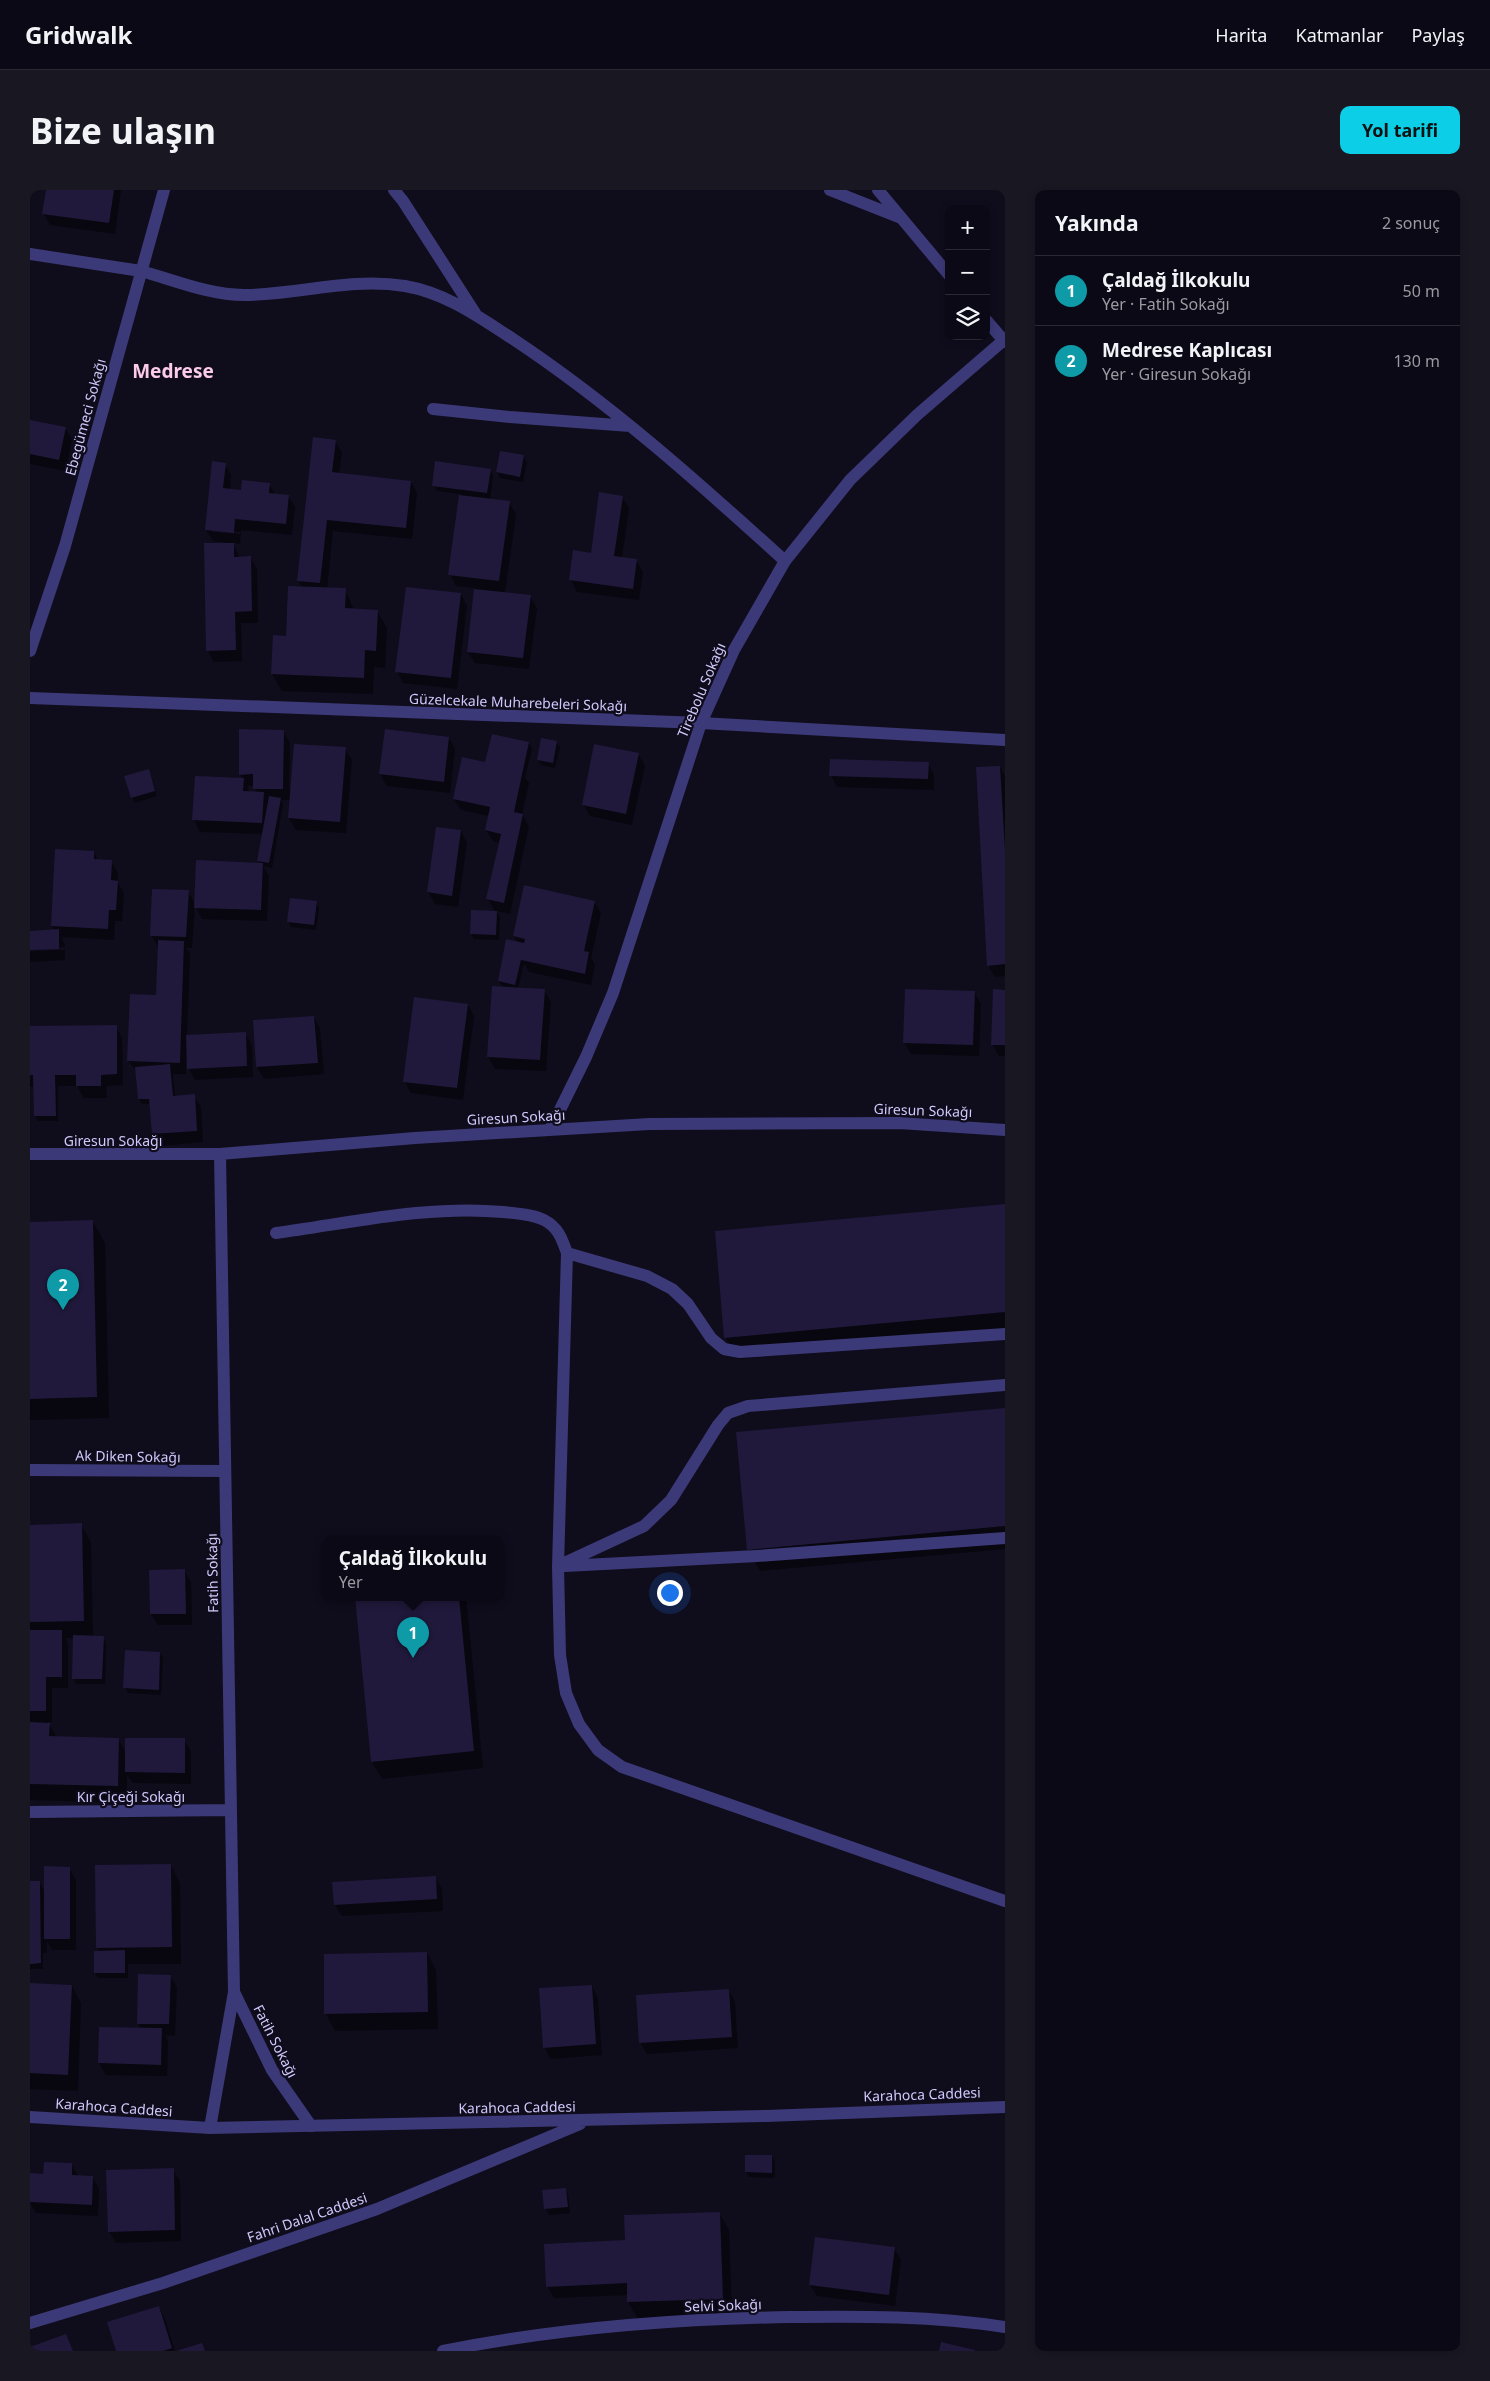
<!DOCTYPE html>
<html lang="tr">
<head>
<meta charset="utf-8">
<style>
	:root { --surface:#0b0915; --page:#191722; --text:#f1f3f6; --muted:#9a9aa0; --line:#2b2a34; --accent:#0ccee6 }
	body { margin:0; font-family:"Noto Sans",sans-serif; background:var(--page); color:var(--text) }
	.controls { position:absolute; right:15px; top:15px; display:grid; overflow:hidden; border-radius:10px; box-shadow:0 2px 8px #0003 }
	.controls button { width:45px; height:45px; display:grid; place-items:center; padding:0; border:0; border-bottom:1px solid var(--line); background:var(--surface); color:var(--text); font:25px sans-serif }
	.you { position:absolute; left:639px; top:1402px; width:18px; height:18px; margin:-12px; border:4px solid #fff; border-radius:50%; background:#1a73e8; box-shadow:0 0 0 8px #1a73e833 }
	.badge { display:grid; place-items:center; width:32px; height:32px; border-radius:50%; background:var(--accent); color:#fff; font-size:16px; font-weight:700 }
	.pin { position:absolute; translate:-50% -41px; filter:drop-shadow(0 1px 2px #0008) }
	.pin::after { content:''; position:absolute; top:26px; width:18px; height:15px; background:inherit; clip-path:polygon(0 0,100% 0,50% 100%) }
	.popup { position:absolute; left:292px; top:1346px; width:182px; height:65px; box-sizing:border-box; display:grid; place-content:center; border-radius:10px; background:var(--surface); filter:drop-shadow(0 1px 4px #0005); font-size:16px; white-space:nowrap; color:var(--muted) }
	.popup b { font-size:19px; color:var(--text) }
	.popup::after { content:''; position:absolute; left:50%; top:100%; margin-left:-10px; border:10px solid transparent; border-top-color:var(--surface) }
	.list { margin:0; padding:0; list-style:none }
	h2 { display:flex; justify-content:space-between; align-items:center; height:65px; margin:0; padding:0 20px; font-size:21px }
	h2 small { font-size:16px; font-weight:400; color:var(--muted) }
	.list li { display:grid; grid-template-columns:32px 1fr auto; gap:15px; align-items:center; box-sizing:border-box; height:70px; padding:0 20px; border-top:1px solid var(--line) }
	.list b { display:block; font-size:19px; white-space:nowrap }
	.list p { margin:0; font-size:16px; white-space:nowrap; color:var(--muted) }
	.list em { font-size:16px; font-style:normal; color:var(--muted) }
	.icon { flex:none; width:28px; height:28px; fill:none; stroke:currentColor; stroke-width:2; stroke-linecap:round; stroke-linejoin:round }
	.map { position:relative; flex:none; width:975px; height:2161px; overflow:hidden; border-radius:10px }
	header { display:flex; align-items:center; gap:30px; box-sizing:border-box; height:70px; padding:0 25px; background:var(--surface); border-bottom:1px solid var(--line) }
	header strong { font-size:24px }
	nav { display:flex; gap:28px; margin-inline-start:auto; font-size:18px }
	.intro { display:flex; align-items:center; justify-content:space-between; box-sizing:border-box; height:120px; padding:0 30px }
	h1 { margin:0; font-size:35px }
	.button { padding:12px 22px; border-radius:10px; background:var(--accent); color:#111; font-size:18px; font-weight:700 }
	main { display:flex; gap:30px; padding:0 30px }
	aside { flex:1; background:var(--surface); border-radius:10px; box-shadow:0 2px 8px #0003 }
	.map>svg:first-child { display:block }
</style>
</head>
<body>
<header>
<strong>Gridwalk</strong>
<nav><a>Harita</a><a>Katmanlar</a><a>Paylaş</a></nav>
</header>
<div class="intro"><h1>Bize ulaşın</h1><a class="button">Yol tarifi</a></div>
<main>
<div class="map">
<svg width="975" height="2161" viewBox="0 0 975 2161">
	<rect width="100%" height="100%" fill="#0f0c1c"/>
	<!-- shadow -->
	<path fill="#0007" fill-rule="evenodd" d="M17,0H91L85,44L20,35L14,24Z
		M0,231L35,238L42,249L36,281L0,274Z
		M305,251L312,262L309,284L381,292L387,303L382,349L303,341L297,399L315,400L324,420L347,421L357,438L355,478L344,477L343,504L252,501L242,484L244,446L257,447L272,398L268,390Z
		M493,266L497,272L493,292L470,288L467,282Z
		M195,274L201,285L200,300L212,301L239,294L245,304L258,306L265,317L262,345L211,340L210,354L203,353L210,368L220,367L227,379L228,433H211L212,471L184,472L178,461L194,352L183,351L176,340ZM182,339L210,342V344L182,342Z
		M460,280L463,286L460,310L479,313L486,324L475,403L500,406L507,418L499,479L445,473L438,462L445,398L426,396L420,384L431,304L407,301L404,295Z
		M592,307L599,318L592,368L606,370L613,382L609,410L547,402L541,390L562,364Z
		M431,404L437,416L427,499L373,493L367,481Z
		M356,540L419,548L425,559L420,603L357,596L350,584Z
		M253,541L260,553L259,599L315,559L322,570L316,643L266,640L259,628L261,610H251L253,614L242,678L233,676L239,686L237,731L172,729L165,715L162,758H156L160,764L157,846L215,843L222,855L223,887L165,890L159,879L158,870H156V884H143L145,907L164,906L171,917L173,952L130,956L123,944L121,914H112L109,909L107,882L98,871L127,807L128,757L121,745L158,702L166,715L230,674L228,670L233,644L170,642L164,630L213,589L210,584ZM217,596H224L227,603H220Z
		M526,552L530,557L525,578L511,575L508,570Z
		M499,553L502,559L495,587L499,593L492,625L499,636L480,724L466,721L470,727L469,750L444,749L441,744L465,722L458,709L470,653L463,651L456,640L459,626L431,620L424,609L458,574Z
		M608,564L615,576L602,635L560,626L553,614Z
		M898,573L904,585V600L807,597L801,585Z
		M970,577L975,586V786L965,787L958,775Z
		M119,581L127,606L105,613L102,607Z
		M431,641L437,653L428,717L405,714L398,702Z
		M64,662L68,671H81L88,683L87,691L94,703L92,731H85L84,750L32,747L35,757L0,759V742L25,741L22,736Z
		M286,712L289,718L286,740L261,737L258,731Z
		M564,712L571,723L561,768L565,775L561,795L499,782L494,773L488,799L514,800L521,812L516,881L465,879L458,867L463,797L473,798L469,791L488,753L484,746Z
		M35,760V770L0,772V761Z
		M975,801V866H969L962,854Z
		M944,802L951,814L949,866L881,864L874,852Z
		M438,815L444,826L433,910L381,903L375,892Z
		M284,827L290,839L294,884L234,889L227,877L224,832Z
		M0,837H86L92,848L93,895L76,896L77,908H54L47,896H28V931H8L5,925V896L0,897Z
		M975,1015V1145L708,1169L695,1147Z
		M63,1032L75,1053L79,1228L0,1230V1033Z
		M975,1219V1359L730,1381L718,1360Z
		M51,1335L61,1352L63,1447H73L76,1453L75,1494H46L43,1488L44,1448H35L38,1453V1498H22V1532H18L27,1548L88,1549L96,1563L154,1550L161,1561V1594L103,1593L97,1585V1613L0,1610V1336Z
		M154,1380L161,1392L162,1435H128L121,1424Z
		M326,1407H436L453,1578L352,1589L342,1572Z
		M130,1463L133,1469L131,1505L98,1503L95,1498Z
		M141,1676L150,1693L151,1774H98V1788H68L65,1783L70,1762L67,1757Z
		M39,1678L46,1690V1760H22L17,1751V1763H13V1779H0V1692H9L15,1702Z
		M405,1687L412,1699L413,1721L312,1726L305,1715Z
		M397,1763L406,1780L408,1839L305,1841L296,1824L295,1765Z
		M140,1786L147,1797L145,1846L135,1845L138,1851L137,1886L76,1885L69,1873L70,1838L111,1839L108,1833Z
		M0,1794L42,1796L51,1813L48,1901L0,1899Z
		M562,1796L568,1808L572,1865L521,1869L514,1857Z
		M699,1800L705,1812L708,1858L617,1864L610,1852Z
		M742,1966L745,1972V1988L719,1987L716,1982Z
		M42,1975L49,1987L63,1988L69,1999L68,2026L6,2023L0,2013V1985H14Z
		M143,1980L150,1991L151,2051L86,2053L79,2041Z
		M535,1999L538,2004L540,2023L519,2025L516,2019L514,2001Z
		M689,2023L699,2040L702,2125L608,2129L598,2112V2105L524,2108L517,2096L594,2051Z
		M864,2058L871,2070L865,2116L787,2106L780,2095Z
		M129,2117L135,2129L145,2161H88Z"/>
	<!-- building -->
	<path fill="#20193b" d="M16,0H84L79,33L12,24Z
		M0,230L36,237L29,270L0,264Z
		M283,247L306,250L302,282L381,291L376,338L297,330L290,393L267,391Z
		M470,261L494,265L490,287L466,282Z
		M182,271L196,273L193,298L211,300L212,290L240,293L239,303L259,305L256,334L205,329L204,343L175,340Z
		M405,271L461,279L457,303L402,296Z
		M569,302L593,306L584,366L607,369L603,399L539,390L543,360L561,363Z
		M429,305L480,311L469,391L418,385Z
		M174,353H204V367L221,366L222,421L205,422L206,460L176,461Z
		M258,396L316,398L315,418L348,420L346,461L335,460L334,488L241,484L243,445L256,446Z
		M376,397L431,403L421,488L365,482Z
		M444,399L501,405L493,468L437,462Z
		M209,539L254,540L253,599H223V584L209,585Z
		M355,539L419,547L414,592L349,584Z
		M462,544L499,552L484,622L493,624L474,713L456,709L471,644L455,640L460,617L423,609L432,567L455,572Z
		M511,548L527,551L523,573L507,570Z
		M264,554L316,557L310,632L258,628Z
		M564,554L609,563L596,624L552,615Z
		M800,569L899,572L898,589L799,586Z
		M970,576L975,660V774L957,776L946,577Z
		M119,579L125,601L101,608L94,586Z
		M165,586L214,588L213,601L234,602L232,633L162,630Z
		M239,606L251,608L239,673L227,671Z
		M406,637L431,640L422,706L397,702Z
		M25,659L64,661V669L82,670L81,690L88,691L86,720H79L78,739L21,736Z
		M166,670L233,673L231,720L164,718Z
		M494,695L565,711L554,761L559,762L555,784L491,770L485,795L468,791L476,749L494,753L495,749L483,746Z
		M122,699L159,700L156,747L120,746Z
		M260,708L287,711L284,735L257,732Z
		M441,720L467,721L466,745L440,744Z
		M29,739V759L0,760V741Z
		M128,750L154,751L150,873L97,871L100,804L126,805Z
		M462,796L515,799L510,870L457,867Z
		M875,799L945,801L943,855L873,853Z
		M963,799L975,800V855H961Z
		M384,807L438,814L427,898L373,892Z
		M284,826L288,873L226,877L223,830Z
		M87,835V884L71,885V896H46V885H25L26,926H4L3,885H0V836Z
		M216,842L217,876L157,879L156,845Z
		M140,874L143,906L165,904L167,941L122,944L119,909H108L105,877Z
		M975,1014V1122L694,1148L685,1041Z
		M63,1030L67,1207L0,1209V1032Z
		M975,1218V1336L717,1360L706,1242Z
		M52,1333L54,1431L0,1432V1335Z
		M155,1379L156,1424H120L119,1380Z
		M325,1407H429L444,1561L341,1572Z
		M0,1440H32V1487H16V1521H0Z
		M43,1445L74,1446L72,1489H42Z
		M95,1460L130,1462L129,1500L93,1498Z
		M0,1532L20,1533L19,1546L89,1548L88,1596L0,1594Z
		M95,1548H155V1583L95,1582Z
		M141,1674L142,1757L66,1758L65,1675Z
		M14,1676L40,1677V1749H14Z
		M406,1686L407,1709L304,1715L302,1692Z
		M0,1691H10L11,1773L0,1774Z
		M95,1760V1783H64V1761Z
		M397,1762L398,1822L294,1824V1764Z
		M108,1784L141,1785L139,1834H107Z
		M0,1793L42,1795L38,1885L0,1883Z
		M562,1795L566,1854L513,1858L509,1798Z
		M699,1799L702,1847L609,1853L606,1805Z
		M69,1837L132,1838L131,1875L68,1873Z
		M715,1965H742V1983L715,1982Z
		M14,1972L42,1973V1985L63,1986L62,2015L0,2012V1983L13,1984Z
		M144,1978L145,2040L78,2042L76,1980Z
		M536,1998L538,2017L514,2019L512,2000Z
		M690,2022L693,2109L597,2112V2093L516,2097L514,2054L595,2050L594,2025Z
		M785,2047L865,2057L859,2105L779,2095Z
		M129,2116L142,2158L133,2161H86L77,2132Z
		M36,2144L43,2161H0V2157Z
		M911,2152L945,2160V2161H909Z
		M172,2153L175,2161H146Z"/>
	<g fill="none" stroke-linecap="round" stroke-linejoin="round">
		<!-- service -->
		<path stroke="#3c3978" stroke-width="12" d="M364,0L373,11L445,123
			M800,0L871,28
			M111,81C144,90 179,105 214,105C268,105 319,87 375,96C416,103 449,127 483,149C581,214 668,292 755,371
			M403,219L480,227L600,236
			M246,1043C321,1033 397,1015 473,1022C485,1023 503,1024 514,1030C528,1037 532,1049 537,1063L528,1376L530,1465L536,1503L549,1534L568,1560L592,1577L975,1711
			M537,1063L617,1086L642,1099L658,1114L681,1148L694,1159L710,1162L975,1144
			M528,1376L614,1336L641,1310L688,1235L698,1223L718,1216L975,1195
			M535,1376L727,1366L975,1348"/>
		<!-- minor -->
		<path stroke="#3c3978" stroke-width="12" d="M848,0L919,85
			M0,64L111,81
			M956,130L975,152
			M0,461L35,356L134,0
			M0,508L671,533L975,550
			M520,940L556,867L583,803L671,533L704,460L755,371L820,290L887,225L975,149
			M0,964H190L385,948L619,934L869,933L975,940
			M0,1280L195,1281
			M0,1622L201,1620
			M204,1802L242,1880L281,1936
			M180,1938L204,1802L190,964
			M413,2161C527,2138 644,2129 760,2127C832,2126 903,2126 975,2137"/>
		<!-- tertiary -->
		<path stroke="#3c3978" stroke-width="12" d="M0,1927L180,1938L736,1926L975,1917
			M0,2133L133,2093L347,2019L550,1934"/>
	</g>
	<g text-anchor="middle" dominant-baseline="central" stroke-width="4.5" stroke-linejoin="round" paint-order="stroke">
		<!-- street labels -->
		<g font-size="14" fill="#d0c9fc" stroke="#0f0c1c">
			<text transform="translate(55 227) rotate(-75)">Ebegümeci Sokağı</text>
			<text transform="translate(671 500) rotate(-67)">Tirebolu Sokağı</text>
			<text transform="translate(488 512) rotate(2)">Güzelcekale Muharebeleri Sokağı</text>
			<text transform="translate(893 920) rotate(2)">Giresun Sokağı</text>
			<text transform="translate(486 927) rotate(-3)">Giresun Sokağı</text>
			<text x="83" y="950">Giresun Sokağı</text>
			<text transform="translate(98 1266) rotate(1)">Ak Diken Sokağı</text>
			<text transform="translate(182 1383) rotate(-91)">Fatih Sokağı</text>
			<text x="101" y="1606">Kır Çiçeği Sokağı</text>
			<text transform="translate(246 1851) rotate(63)">Fatih Sokağı</text>
			<text transform="translate(892 1904) rotate(-2)">Karahoca Caddesi</text>
			<text transform="translate(84 1917) rotate(4)">Karahoca Caddesi</text>
			<text transform="translate(487 1917) rotate(-1)">Karahoca Caddesi</text>
			<text transform="translate(277 2027) rotate(-19)">Fahri Dalal Caddesi</text>
			<text transform="translate(693 2115) rotate(-2)">Selvi Sokağı</text>
		</g>
		<!-- district labels -->
		<g font-size="19" font-weight="bold" fill="#fccbea" stroke="#0f0c1c">
			<text x="143" y="181">Medrese</text>
		</g>
	</g>
</svg>
<div class="controls">
<button>+</button>
<button>−</button>
<button><svg class="icon" aria-label="layers" viewBox="0 0 24 24"><path d="M12 4l9 5-9 5-9-5zM3 14l9 5 9-5"/></svg></button>
</div>
<div class="you"></div>
<div class="pin badge" style="left:383px;top:1468px;background:#0f9aa8">1</div>
<div class="popup"><b>Çaldağ İlkokulu</b>Yer</div>
<div class="pin badge" style="left:33px;top:1120px;background:#0f9aa8">2</div>
</div>
<aside>
<h2>Yakında<small>2 sonuç</small></h2>
<ul class="list">
<li><span class="badge" style="background:#0f9aa8">1</span><div><b>Çaldağ İlkokulu</b><p>Yer · Fatih Sokağı</p></div><em>50 m</em></li>
<li><span class="badge" style="background:#0f9aa8">2</span><div><b>Medrese Kaplıcası</b><p>Yer · Giresun Sokağı</p></div><em>130 m</em></li>
</ul>
</aside>
</main>
</body>
</html>
